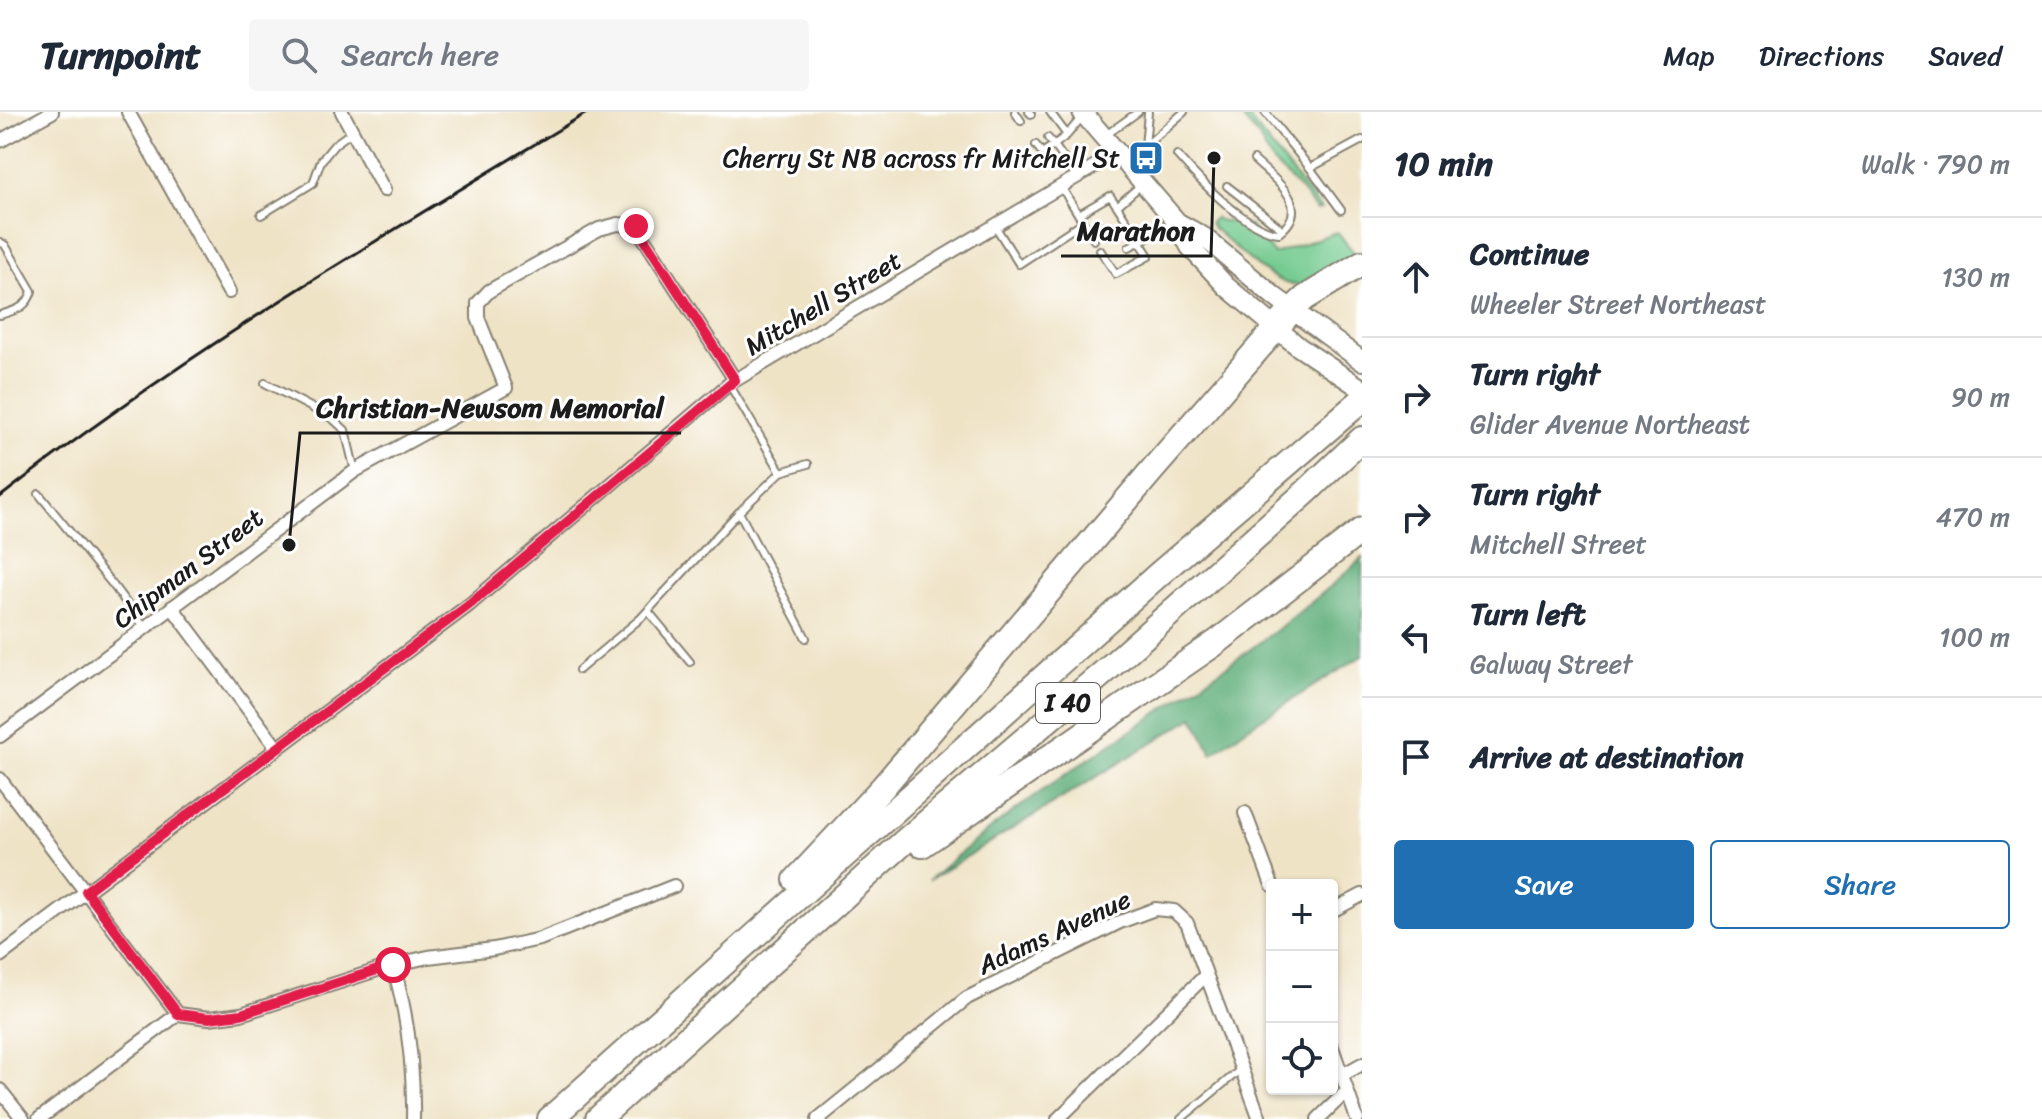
<!DOCTYPE html>
<html lang="en">
<head>
<meta charset="utf-8">
<style>
	:root { --surface:#fff; --page:#f6f6f7; --text:#1f2937; --muted:#747a83; --line:#e0e1e3; --accent:#1f6fb2 }
	body { margin:0; font-family:Sriracha,sans-serif; background:var(--page); color:var(--text) }
	.controls { position:absolute; right:24px; bottom:24px; display:grid; overflow:hidden; border-radius:8px; box-shadow:0 2px 6px #0004 }
	.controls button { width:72px; height:72px; display:grid; place-items:center; padding:0; border:0; border-bottom:2px solid var(--line); background:var(--surface); color:var(--text); font:40px sans-serif }
	.stop { position:absolute; width:24px; height:24px; margin:-18px; border:6px solid #e11d48; border-radius:50%; background:#fff }
	.stop.end { background:#e11d48; border-color:#fff; box-shadow:0 2px 8px #0008 }
	.list { margin:0; padding:0; list-style:none }
	h2 { display:flex; justify-content:space-between; align-items:center; height:104px; margin:0; padding:0 32px; font-size:34px }
	h2 small { font-size:26px; font-weight:400; color:var(--muted) }
	.list li { display:grid; grid-template-columns:52px 1fr auto; gap:24px; align-items:center; box-sizing:border-box; height:120px; padding:0 32px; border-top:2px solid var(--line) }
	.list b { display:block; font-size:30px; white-space:nowrap }
	.list p { margin:0; font-size:26px; white-space:nowrap; color:var(--muted) }
	.list em { font-size:26px; font-style:normal; color:var(--muted) }
	.actions { display:flex; gap:16px; padding:24px 32px }
	.actions a { flex:1; padding:18px 0; border:2px solid var(--accent); border-radius:8px; text-align:center; font-size:28px; color:var(--accent) }
	.actions .main { background:var(--accent); color:#fff }
	.icon { flex:none; width:44px; height:44px; fill:none; stroke:currentColor; stroke-width:2; stroke-linecap:round; stroke-linejoin:round }
	.map { position:relative; flex:none; width:1362px; height:1007px; overflow:hidden }
	header { display:flex; align-items:center; gap:48px; box-sizing:border-box; height:112px; padding:0 40px; background:var(--surface); border-bottom:2px solid var(--line) }
	header strong { font-size:38px }
	nav { display:flex; gap:44px; margin-inline-start:auto; font-size:28px }
	.search { width:560px; height:72px; background:var(--page); display:flex; align-items:center; gap:20px; box-sizing:border-box; padding:0 28px; border-radius:8px; color:var(--muted); font-size:30px }
	main { display:flex }
	aside { flex:1; background:var(--surface) }
	.map>svg:first-child { display:block }
</style>
</head>
<body>
<header>
<strong>Turnpoint</strong>
<div class="search"><svg class="icon" aria-label="search" viewBox="0 0 24 24"><circle cx="10" cy="10" r="6"/><path d="M15 15l6 6"/></svg>Search here</div>
<nav><a>Map</a><a>Directions</a><a>Saved</a></nav>
</header>
<main>
<div class="map">
<svg width="1362" height="1007" viewBox="0 0 1362 1007">
	<rect width="100%" height="100%" fill="#fff"/>
	<filter id="ink" filterUnits="userSpaceOnUse"><feTurbulence type="fractalNoise" baseFrequency=".0125" numOctaves="2"/><feDisplacementMap in="SourceGraphic" scale="16" xChannelSelector="R" yChannelSelector="G"/><feConvolveMatrix kernelMatrix="1 2 1 2 8 2 1 2 1" color-interpolation-filters="sRGB"/></filter>
	<filter id="wash" filterUnits="userSpaceOnUse"><feTurbulence type="fractalNoise" baseFrequency=".006" numOctaves="4" result="noise"/><feDisplacementMap in="SourceGraphic" scale="32" xChannelSelector="R" yChannelSelector="G"/><feGaussianBlur stdDeviation="1.8" result="paint"/><feColorMatrix in="noise" values="0 0 0 0 0 0 0 0 0 0 0 0 0 0 0 0 0 1.4 0 .05"/><feComposite in="paint" operator="in"/></filter>
	<g filter="url(#wash)">
		<rect width="100%" height="100%" fill="#efe3c6"/>
		<!-- green -->
		<path fill="#75cb90" stroke="#487456" stroke-width="2" d="M1237,0H1244L1321,97L1316,98L1300,77L1273,51L1258,24Z
			M1215,106C1224,112 1236,107 1243,115L1249,113L1274,142L1337,120L1357,144C1341,153 1324,166 1307,172C1280,183 1234,133 1213,116L1210,110Z"/>
		<!-- forest -->
		<path fill="#60af7a" stroke="#3e664b" stroke-width="2" d="M1362,446V544L1245,617L1212,642L1194,605L929,768C1063,647 1231,570 1362,446Z"/>
	</g>
	<g filter="url(#ink)">
		<g fill="none" stroke-linecap="round" stroke-linejoin="round">
			<defs>
				<path id="lane" d="M1015,0L1021,9
					M1029,0L1031,2
					M1050,0L1067,23L1054,33L1078,66
					M1265,0L1310,56L1362,28
					M1067,23L1082,5
					M1106,23L1138,0
					M1036,33L1042,41L1054,33L1048,26
					M1145,35L1148,0
					M1177,43C1197,66 1247,119 1279,121C1314,94 1275,68 1254,48
					M1128,49L1184,0
					M1310,56L1341,98
					M1227,74L1283,118
					M1079,102L1110,84L1117,94
					M261,103L313,71L321,49L335,32L353,19
					M1083,110L1094,128
					M995,114L1019,152L1083,110L1062,76
					M1089,119L1100,113
					M0,130L5,133L32,179C27,196 16,198 0,203
					M1129,135L1174,111
					M1100,138L1116,162L1149,144L1117,94L1140,74
					M265,271L333,307L345,318L355,359
					M729,272L781,360
					M39,382L113,473L145,516
					M739,400L806,526
					M648,499L690,550
					M579,558L641,506L739,400L781,360L808,352
					M1181,1007L1241,957"/>
				<path id="street" d="M128,0L229,180
					M342,0L384,78
					M0,29L52,0
					M172,495L277,636
					M0,624L355,359L506,276L478,206V191L489,179L599,117L618,112L636,114L735,268
					M0,667L178,902
					M1245,701L1272,773
					M1332,799L1362,783
					M0,844L469,493L729,272L1117,41
					M393,853C408,904 414,954 413,1007
					M1332,935L1357,1007
					M1342,963L1362,952
					M0,978L23,1007
					M39,1007L178,902L209,906L241,902L393,853L428,845L494,837L540,827L674,774
					M818,1007L967,886L1120,810L1155,797L1174,799L1187,811L1260,1007
					M1058,1007L1206,863
					M1318,1007L1347,979"/>
				<path id="secondary" d="M1082,0L1177,110L1190,135L1227,175L1299,235L1362,277
					M1177,110L1204,125L1275,185L1362,249"/>
				<path id="highway" d="M922,733L1217,530L1362,418
					M796,768L883,675L1153,357L1292,198L1305,186L1362,151
					M550,1007L1159,462L1362,288
					M598,1007L905,729L1102,562L1305,381L1362,327"/>
			</defs>
			<!-- lane casing -->
			<use href="#lane" stroke="#868071" stroke-width="10"/>
			<!-- street casing -->
			<use href="#street" stroke="#868071" stroke-width="16"/>
			<!-- secondary casing -->
			<use href="#secondary" stroke="#868071" stroke-width="22"/>
			<!-- highway casing -->
			<use href="#highway" stroke="#868071" stroke-width="28"/>
			<!-- lane -->
			<use href="#lane" stroke="#fff" stroke-width="6"/>
			<!-- street -->
			<use href="#street" stroke="#fff" stroke-width="12"/>
			<!-- secondary -->
			<use href="#secondary" stroke="#fff" stroke-width="18"/>
			<!-- highway -->
			<use href="#highway" stroke="#fff" stroke-width="24"/>
			<!-- rail -->
			<path stroke="#1c1c1c" stroke-width="3" d="M0,385C185,240 387,122 588,0"/>
		</g>
	</g>
	<g fill="none" stroke-linecap="round" stroke-linejoin="round" filter="url(#ink)">
		<!-- route -->
		<path stroke="#e11d48" stroke-width="10" d="M393,853L241,902L209,906L178,902L86,779L469,493L735,268L636,114"/>
	</g>
	<!-- icons -->
	<defs>
		<symbol id="bus-square" viewBox="-11 -11 22 22"><rect x="-9" y="-9" width="18" height="18" rx="4" fill="#1f6fb2" stroke="#fff"/><path d="M-5-6H5V4H4V6H2V4H-2V6H-4V4H-5ZM-3.5-4V0h7V-4ZM-3.5 1.2v1.5H-2V1.2ZM2 1.2v1.5H3.5V1.2Z" fill="#fff"/></symbol>
	</defs>
	<g fill-rule="evenodd">
		<use href="#bus-square" x="1126" y="26" width="40" height="40"/>
	</g>
	<g text-anchor="middle" dominant-baseline="central" stroke-width="6" stroke-linejoin="round" paint-order="stroke">
		<!-- shield labels -->
		<rect fill="#fff" stroke="#606060" stroke-width="2" x="1036" y="571" width="64" height="40" rx="6"/>
		<g font-size="24" font-weight="bold" fill="#1c1c1c">
			<text x="1068" y="591">I 40</text>
		</g>
		<!-- poi labels -->
		<g font-size="26" fill="#1c1c1c" stroke="#fff" text-anchor="end">
			<text x="1120" y="46">Cherry St NB across fr Mitchell St</text>
		</g>
		<!-- street labels -->
		<g font-size="26" fill="#1c1c1c" stroke="#fff">
			<text transform="translate(823 191) rotate(-31)">Mitchell Street</text>
			<text transform="translate(188 456) rotate(-37)">Chipman Street</text>
			<text transform="translate(1054 820) rotate(-25)">Adams Avenue</text>
		</g>
	</g>
	<!-- callouts -->
	<path fill="none" stroke="#1c1c1c" stroke-width="3" d="M1214 46L1211 144H1061M289 433L300 321H681"/>
	<g fill="#1c1c1c" stroke="#fff" stroke-width="3">
		<circle cx="1214" cy="46" r="8"/>
		<circle cx="289" cy="433" r="8"/>
	</g>
	<g font-size="28" text-anchor="middle" font-weight="bold" fill="#1c1c1c" stroke="#fff" stroke-width="6" stroke-linejoin="round" paint-order="stroke">
		<text x="1136" y="128">Marathon</text>
		<text x="490" y="305">Christian-Newsom Memorial</text>
	</g>
</svg>
<div class="controls">
<button>+</button>
<button>−</button>
<button><svg class="icon" aria-label="locate" viewBox="0 0 24 24"><circle cx="12" cy="12" r="6"/><path d="M12 2v4M12 18v4M2 12h4M18 12h4"/></svg></button>
</div>
<div class="stop" style="left:393px;top:853px"></div>
<div class="stop end" style="left:636px;top:114px"></div>
</div>
<aside>
<h2>10 min<small>Walk · 790 m</small></h2>
<ul class="list">
<li><svg class="icon" aria-label="ahead" viewBox="0 0 24 24"><path d="M12 20V5M6 11l6-6 6 6"/></svg><div><b>Continue</b><p>Wheeler Street Northeast</p></div><em>130 m</em></li>
<li><svg class="icon" aria-label="right" viewBox="0 0 24 24"><path d="M7 20v-9h11M14 6l5 5-5 5"/></svg><div><b>Turn right</b><p>Glider Avenue Northeast</p></div><em>90 m</em></li>
<li><svg class="icon" aria-label="right" viewBox="0 0 24 24"><path d="M7 20v-9h11M14 6l5 5-5 5"/></svg><div><b>Turn right</b><p>Mitchell Street</p></div><em>470 m</em></li>
<li><svg class="icon" aria-label="left" viewBox="0 0 24 24"><path d="M17 20v-9H6M10 6l-5 5 5 5"/></svg><div><b>Turn left</b><p>Galway Street</p></div><em>100 m</em></li>
<li><svg class="icon" aria-label="arrive" viewBox="0 0 24 24"><path d="M6 21V4h12l-3 4 3 4H6"/></svg><div><b>Arrive at destination</b></div></li>
</ul>
<div class="actions"><a class="main">Save</a><a>Share</a></div>
</aside>
</main>
</body>
</html>
